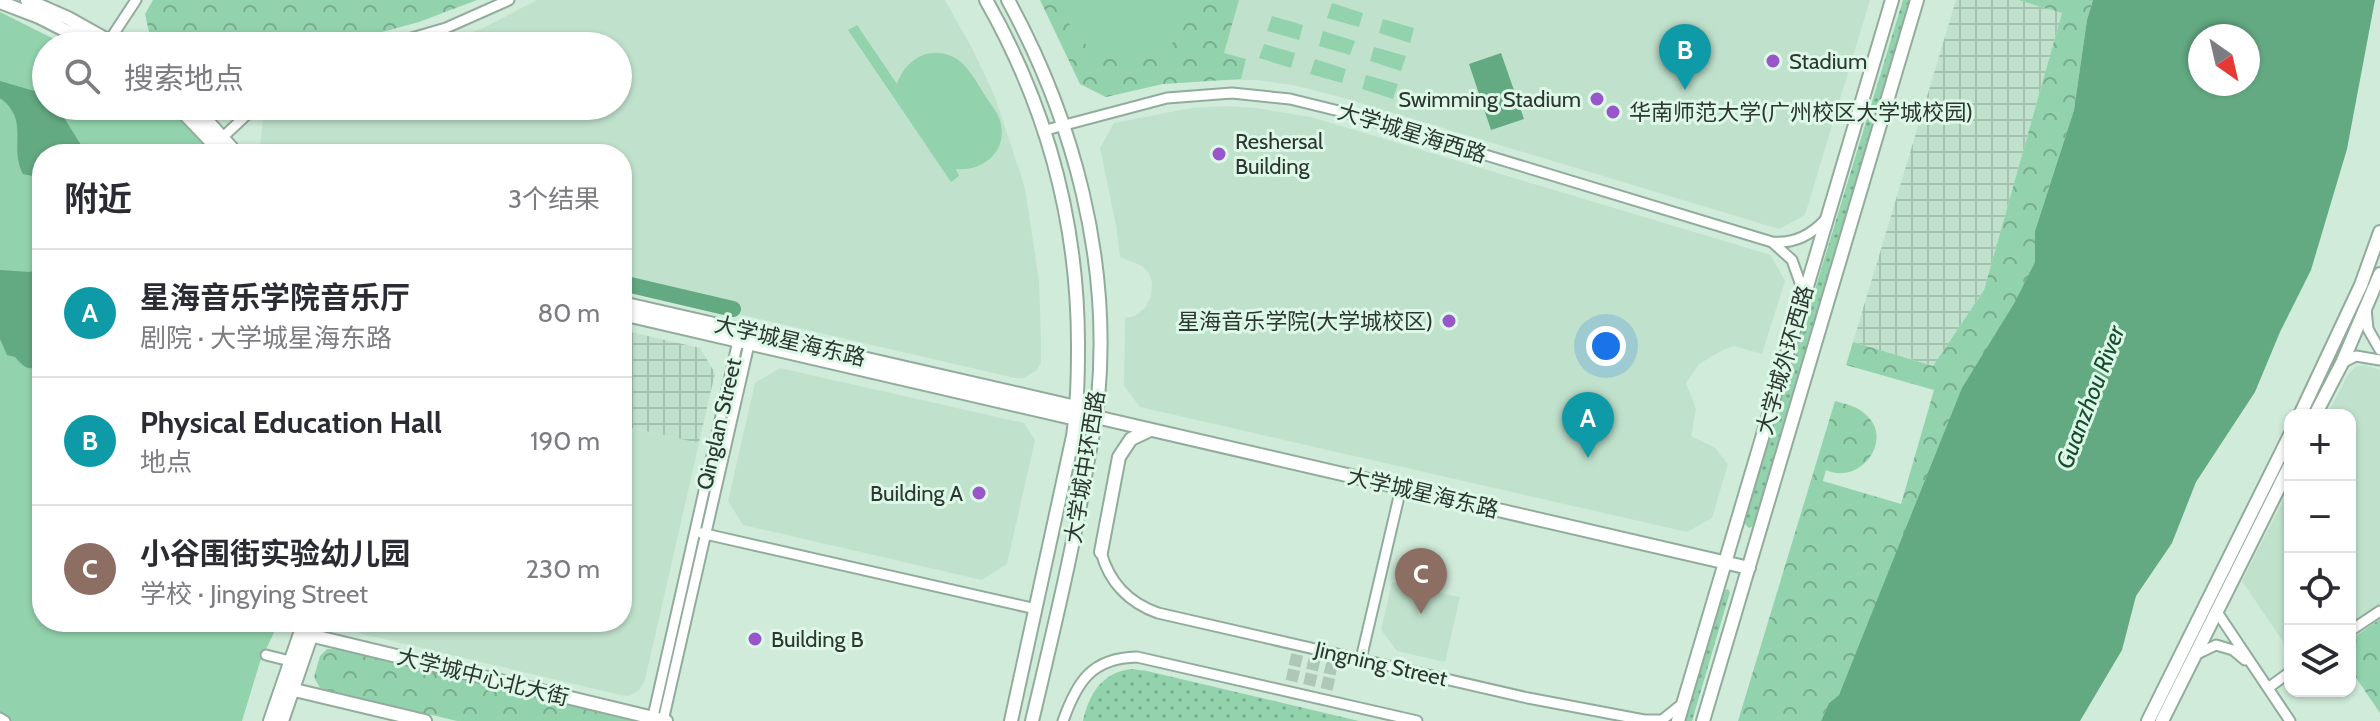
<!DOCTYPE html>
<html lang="zh">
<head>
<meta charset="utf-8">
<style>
	:root { --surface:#fff; --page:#f2f2f3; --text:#2b2b33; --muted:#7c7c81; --line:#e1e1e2; --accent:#9956cb }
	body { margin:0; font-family:Cabin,"Noto Sans SC",sans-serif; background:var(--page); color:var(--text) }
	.controls { position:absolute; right:24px; bottom:24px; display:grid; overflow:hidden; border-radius:16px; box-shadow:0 2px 6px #0004 }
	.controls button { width:72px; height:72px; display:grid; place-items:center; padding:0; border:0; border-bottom:2px solid var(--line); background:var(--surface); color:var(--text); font:40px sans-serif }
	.compass { position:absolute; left:2188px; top:24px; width:72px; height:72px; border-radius:50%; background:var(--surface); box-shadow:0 2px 6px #0004; rotate:146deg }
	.you { position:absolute; left:1606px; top:346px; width:28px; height:28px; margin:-20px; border:6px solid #fff; border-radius:50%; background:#1a73e8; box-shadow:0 0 0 12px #1a73e833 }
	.badge { display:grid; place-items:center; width:52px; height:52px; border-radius:50%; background:var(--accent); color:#fff; font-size:26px; font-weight:700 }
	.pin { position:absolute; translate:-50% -66px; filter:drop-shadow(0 2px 4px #0008) }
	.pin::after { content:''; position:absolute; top:42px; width:28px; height:24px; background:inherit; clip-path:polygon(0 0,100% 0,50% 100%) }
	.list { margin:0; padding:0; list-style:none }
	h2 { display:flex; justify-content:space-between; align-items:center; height:104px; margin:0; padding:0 32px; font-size:34px }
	h2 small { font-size:26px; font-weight:400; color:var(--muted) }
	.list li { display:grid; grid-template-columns:52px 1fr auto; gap:24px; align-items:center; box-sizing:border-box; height:128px; padding:0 32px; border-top:2px solid var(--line) }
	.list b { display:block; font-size:30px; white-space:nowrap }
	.list p { margin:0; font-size:26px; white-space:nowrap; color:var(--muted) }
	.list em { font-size:26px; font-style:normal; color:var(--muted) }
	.icon { flex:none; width:44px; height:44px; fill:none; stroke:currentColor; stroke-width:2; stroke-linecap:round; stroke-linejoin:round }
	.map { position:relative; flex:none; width:2380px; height:721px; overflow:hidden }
	.search { position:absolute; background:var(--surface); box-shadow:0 2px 6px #0004; left:32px; top:32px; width:600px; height:88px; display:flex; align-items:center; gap:20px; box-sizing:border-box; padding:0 28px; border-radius:44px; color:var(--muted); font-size:30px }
	.panel { position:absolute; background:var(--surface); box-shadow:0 2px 6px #0004; left:32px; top:144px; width:600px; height:488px; border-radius:32px }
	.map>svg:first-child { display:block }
</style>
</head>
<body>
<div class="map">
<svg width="2380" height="721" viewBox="0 0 2380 721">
	<defs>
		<pattern id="industrial-grid" width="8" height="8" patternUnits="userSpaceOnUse" patternTransform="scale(2)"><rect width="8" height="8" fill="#c0e2cd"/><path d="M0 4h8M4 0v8" fill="none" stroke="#a5c2b0"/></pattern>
		<pattern id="grass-dots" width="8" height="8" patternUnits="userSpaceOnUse" patternTransform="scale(2)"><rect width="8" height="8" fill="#92d3ad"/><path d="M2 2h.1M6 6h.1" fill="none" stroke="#78ac8d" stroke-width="1.8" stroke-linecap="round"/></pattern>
		<pattern id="park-crowns" width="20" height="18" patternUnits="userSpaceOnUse" patternTransform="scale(2)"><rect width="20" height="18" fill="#92d3ad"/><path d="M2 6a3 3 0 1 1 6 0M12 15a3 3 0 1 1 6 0" fill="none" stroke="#78ac8d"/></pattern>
	</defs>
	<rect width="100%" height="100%" fill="#d0ebda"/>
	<!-- built -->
	<path fill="#c0e2cd" d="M537,0H945L973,50L995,97L1025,188L1039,281L1041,336V362L1037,370L1024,378H1015L734,313L735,305L622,279V154H265L260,147L263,118L280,106H618V46H436L483,28Z
		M1040,0H1870L1805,215L1779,229L1340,97L1293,85L1255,80H1199L1152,85L1106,97L1080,84Z
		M1225,106L1257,108L1311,117L1771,255L1785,281L1762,354L1734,346L1725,349L1699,364L1686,383L1696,409L1691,436L1715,448L1728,464L1712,518L1687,532L1140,407L1124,386L1125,318L1135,316L1145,308L1151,297L1152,283L1149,273L1142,266L1120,257L1116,225L1100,148L1114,123L1191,108Z
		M2365,365L2380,370V604L2350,625V415H2327L2347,376L2356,366Z
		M780,368L1024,423L1035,440L1007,564L982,580L743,525L728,501L755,383Z
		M622,426L699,443L645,680L639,690L629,696L621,695L362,634L350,627L346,622H622Z
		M2290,487V652L2242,581Z
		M1392,582L1460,597L1445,662L1397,651L1381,630Z"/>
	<!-- industrial -->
	<path fill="url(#industrial-grid)" d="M1956,0H2018L2062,13L1984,290L1933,366L1853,342Z
		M622,330L700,348L715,373L699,443L622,426Z"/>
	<!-- grass -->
	<path fill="url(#grass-dots)" d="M1903,0H1912L1754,526L1749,528L1744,523Z
		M1728,589L1730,592L1692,721H1685L1725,590Z
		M1132,669L1147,671L1359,721H1083C1089,694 1102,672 1132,669Z"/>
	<!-- park -->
	<path fill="url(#park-crowns)" d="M153,0H477L419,22L331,46H157L151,41L145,14Z
		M1040,0H1239L1224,53L1246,59L1241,79L1163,84L1106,97L1080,84Z
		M2018,0H2093L2087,20L2074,110L2035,231V262L1891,569L1839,695L1829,703L1821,721H1738L1835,401C1845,404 1856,406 1864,413C1896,438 1861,486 1826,470L1823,481L1901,504L1934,390L1846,365L1853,342L1933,366L1984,290L2062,13Z
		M2380,619V713L2350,669V640Z
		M327,649H335L633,721H457L320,688L314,677L320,656Z"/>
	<!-- garden -->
	<path fill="#92d3ad" d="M1055,0H1201C1188,8 1188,24 1179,36C1155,66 1110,67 1083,42C1072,30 1063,14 1055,0Z
		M1332,3L1363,13L1359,27L1327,18Z
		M0,12L68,46H46V106H171L219,154H42V622H279L260,662L242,721H0Z
		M1272,16L1303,25L1299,40L1267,31Z
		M1383,19L1414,28L1410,43L1379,33Z
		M857,25L897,84C906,57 935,42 961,62C971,71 979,86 986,97C992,106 999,114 1001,124C1007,153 981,172 956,169L959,176L951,182L848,30Z
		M1323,31L1355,41L1350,55L1319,46Z
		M1264,44L1295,53L1291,68L1259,58Z
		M1374,47L1406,56L1401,71L1370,61Z
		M1315,59L1346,69L1342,83L1310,74Z
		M1366,75L1398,84L1393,99L1362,89Z"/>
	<!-- water -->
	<path fill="#63a982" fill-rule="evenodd" d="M2093,0H2375L2347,149L2311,270L2280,332L2255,392L2196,482L2172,543L2136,596L2122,650L2080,721H1821L1829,703L1839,695L1962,388L2015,302L2035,262V231L2074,110L2087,20ZM2248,36V84H2200V36Z
		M1501,53L1524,119L1491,130L1469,64Z
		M0,81L41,93L46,96V106L58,108L81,145L113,154H42V178L23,174C8,146 31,121 0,98Z
		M42,269V362C32,374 23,367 15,357L7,355L0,339V270L29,272Z"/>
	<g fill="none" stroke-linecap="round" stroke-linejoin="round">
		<!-- river -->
		<path stroke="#63a982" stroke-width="16" d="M622,283L733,309"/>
		<!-- major-tunnel -->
		<path stroke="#afc7b8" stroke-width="12" stroke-dasharray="12 6" stroke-linecap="butt" d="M1290,659L1338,670
			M1287,674L1334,685"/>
		<defs>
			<path id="minor" d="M107,44L136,0
				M384,46L446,28L509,0
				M1046,130L1167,98L1232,93L1290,99L1347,113L1772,242C1793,244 1811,235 1825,220
				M223,137L256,106
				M1772,242L1792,260L1803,291
				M2366,309L2368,329L2380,350
				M2342,363L2356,356L2380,360
				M701,533L1036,609
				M1101,552C1109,582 1129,603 1158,613L1528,698L1644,720H1662L1682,704
				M2217,612L2290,721
				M2350,631L2380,611
				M266,655L294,662
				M2195,655L2216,645L2233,650L2245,660
				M1361,659L1401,488
				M2268,688L2290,672
				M0,718L5,721
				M652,721L738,341L741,337
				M663,721L749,344L748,338
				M1063,721C1077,682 1091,658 1137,657L1417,721"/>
			<path id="major" d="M27,0L68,18L118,46
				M986,0C1048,109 1079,225 1078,351C1078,379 1077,408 1073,436L1011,721
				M1008,0C1074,121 1111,260 1098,399C1096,421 1091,443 1087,465C1073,551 1052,636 1032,721
				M0,2L39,17L96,46
				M177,106L223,154
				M194,106L237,154
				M622,303L1076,407L1096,417L1749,568
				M622,314L1076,419L1083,418
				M2300,415L2361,285L2380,232
				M2315,415L2342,363L2380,274
				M1101,552L1119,457L1131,439L1150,430
				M301,633L666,721
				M282,687L425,721
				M270,721L304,622
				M282,721L316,622
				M1678,721L1892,0
				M1703,721L1917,0
				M2148,721L2290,435
				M2162,721L2290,465"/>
		</defs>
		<!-- minor casing -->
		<use href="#minor" stroke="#92ac9c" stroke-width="13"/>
		<!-- major casing -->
		<use href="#major" stroke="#92ac9c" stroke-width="16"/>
		<!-- minor -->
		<use href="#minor" stroke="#fff" stroke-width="9"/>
		<!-- major -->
		<use href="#major" stroke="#fff" stroke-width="12"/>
	</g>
	<!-- markers -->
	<g fill="#9956cb" stroke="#ddf8e7" stroke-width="3">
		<circle cx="1773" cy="61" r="8"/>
		<circle cx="1597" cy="99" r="8"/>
		<circle cx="1613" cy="112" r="8"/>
		<circle cx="1219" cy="154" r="8"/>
		<circle cx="1449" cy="321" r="8"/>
		<circle cx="979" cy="493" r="8"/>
		<circle cx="755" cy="639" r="8"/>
	</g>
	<g text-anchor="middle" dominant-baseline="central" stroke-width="6" stroke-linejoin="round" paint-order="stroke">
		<!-- poi labels -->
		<g font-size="22" fill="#2d3731" stroke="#ddf8e7" text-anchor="start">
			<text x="1789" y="61">Stadium</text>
			<text x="1581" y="99" text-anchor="end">Swimming Stadium</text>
			<text x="1629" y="112">华南师范大学(广州校区大学城校园)</text>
			<text x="1235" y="141">Reshersal<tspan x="1235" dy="25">Building</tspan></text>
			<text x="1433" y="321" text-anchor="end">星海音乐学院(大学城校区)</text>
			<text x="963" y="493" text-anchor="end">Building A</text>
			<text x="771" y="639">Building B</text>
		</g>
		<!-- street labels -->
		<g font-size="22" fill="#2d3731" stroke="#ddf8e7">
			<text transform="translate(1412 133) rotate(17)">大学城星海西路</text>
			<text transform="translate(790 341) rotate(13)">大学城星海东路</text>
			<text transform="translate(1785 360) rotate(-74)">大学城外环西路</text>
			<text transform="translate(719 424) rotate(-77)">Qinglan Street</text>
			<text transform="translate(1085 467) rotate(-81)">大学城中环西路</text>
			<text transform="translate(1423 493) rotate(13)">大学城星海东路</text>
			<text transform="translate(1381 664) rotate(13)">Jingning Street</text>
			<text transform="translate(483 677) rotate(14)">大学城中心北大街</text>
		</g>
		<!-- water labels -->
		<g font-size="24" font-style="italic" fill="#154c31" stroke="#ddf8e7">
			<text transform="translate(2090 397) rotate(-69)">Guanzhou River</text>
		</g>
	</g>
</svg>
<div class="controls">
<button>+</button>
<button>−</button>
<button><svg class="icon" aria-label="locate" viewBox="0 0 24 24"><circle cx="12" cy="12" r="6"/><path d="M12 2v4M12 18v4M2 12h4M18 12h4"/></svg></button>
<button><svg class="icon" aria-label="layers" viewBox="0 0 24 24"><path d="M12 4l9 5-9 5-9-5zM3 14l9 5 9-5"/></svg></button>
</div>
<svg class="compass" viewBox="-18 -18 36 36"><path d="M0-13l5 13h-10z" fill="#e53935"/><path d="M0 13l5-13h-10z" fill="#7c7c81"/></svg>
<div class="you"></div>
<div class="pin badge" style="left:1588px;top:458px;background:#0f9aa8">A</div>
<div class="pin badge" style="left:1685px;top:90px;background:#0f9aa8">B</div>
<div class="pin badge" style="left:1421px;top:614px;background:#8d6e63">C</div>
<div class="search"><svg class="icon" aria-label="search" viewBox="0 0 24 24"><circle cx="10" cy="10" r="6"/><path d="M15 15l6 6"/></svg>搜索地点</div>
<section class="panel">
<h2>附近<small>3个结果</small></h2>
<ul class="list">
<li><span class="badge" style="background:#0f9aa8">A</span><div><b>星海音乐学院音乐厅</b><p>剧院 · 大学城星海东路</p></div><em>80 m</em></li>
<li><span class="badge" style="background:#0f9aa8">B</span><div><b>Physical Education Hall</b><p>地点</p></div><em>190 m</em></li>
<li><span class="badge" style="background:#8d6e63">C</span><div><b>小谷围街实验幼儿园</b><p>学校 · Jingying Street</p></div><em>230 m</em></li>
</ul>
</section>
</div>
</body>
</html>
